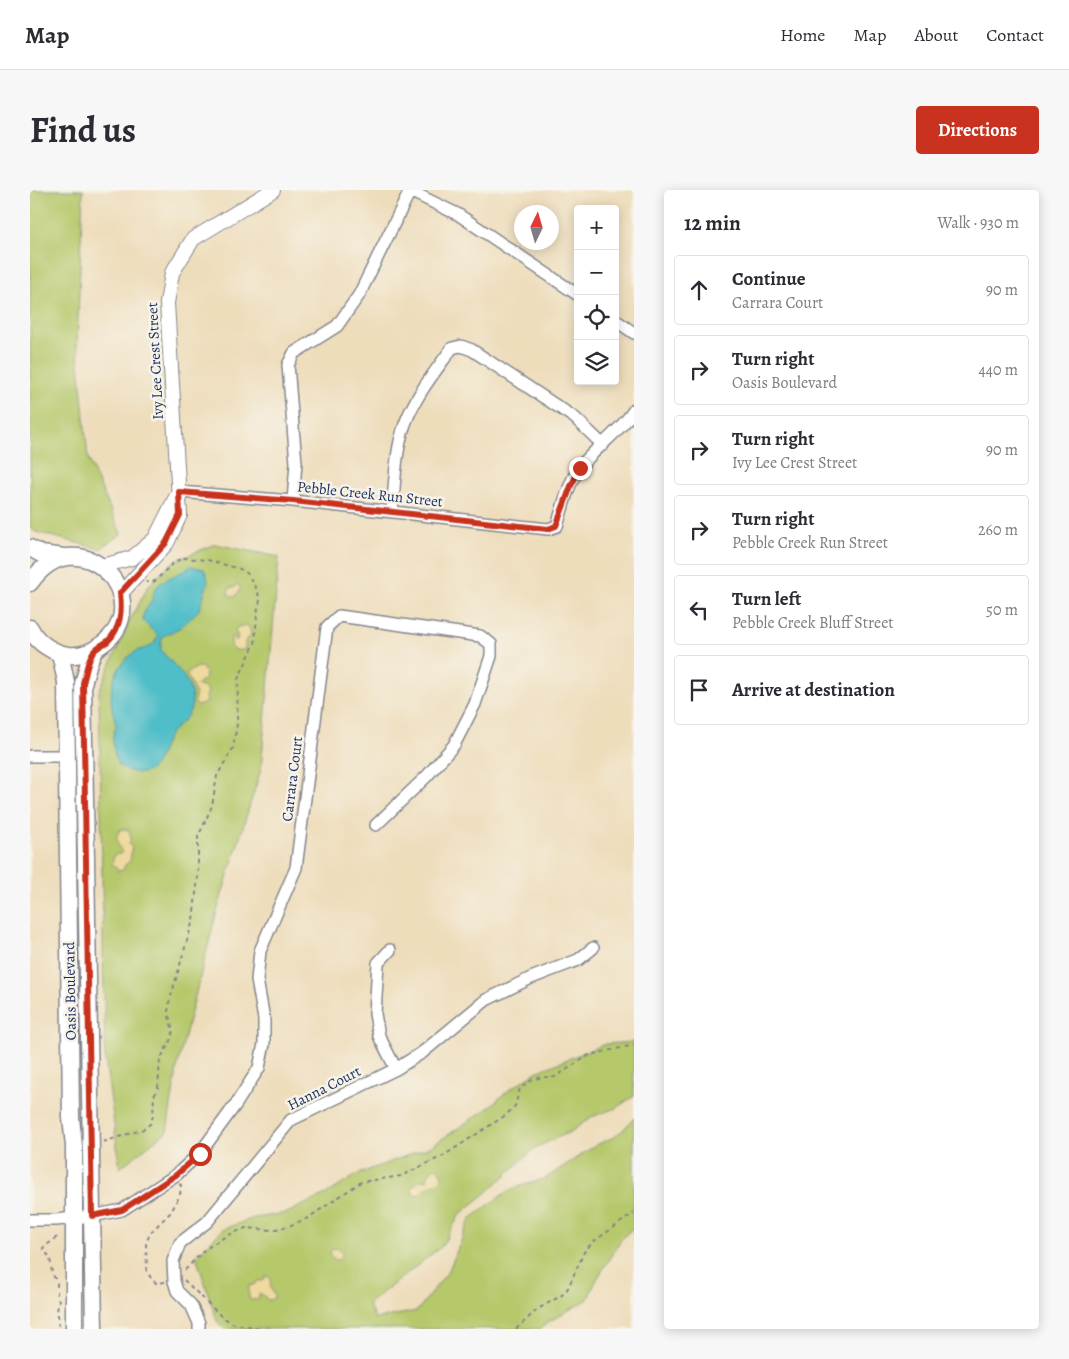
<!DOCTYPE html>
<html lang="en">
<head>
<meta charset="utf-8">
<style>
	:root { --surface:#fff; --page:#f7f7f7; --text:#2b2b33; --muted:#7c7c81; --line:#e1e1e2; --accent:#c8321e }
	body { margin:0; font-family:Alegreya,serif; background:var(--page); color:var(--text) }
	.controls { position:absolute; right:15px; top:15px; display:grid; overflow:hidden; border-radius:5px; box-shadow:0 2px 12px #0003 }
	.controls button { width:45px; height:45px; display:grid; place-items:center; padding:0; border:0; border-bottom:1px solid var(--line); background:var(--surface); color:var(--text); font:25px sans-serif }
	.compass { position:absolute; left:484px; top:15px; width:45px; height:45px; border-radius:50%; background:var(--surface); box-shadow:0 2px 12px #0003; rotate:5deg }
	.stop { position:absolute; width:15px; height:15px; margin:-11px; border:4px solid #c8321e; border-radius:50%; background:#fff }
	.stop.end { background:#c8321e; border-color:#fff; box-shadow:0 1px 5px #0008 }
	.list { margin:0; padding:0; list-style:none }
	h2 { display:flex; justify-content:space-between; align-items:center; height:65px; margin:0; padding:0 20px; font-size:21px }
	h2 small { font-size:16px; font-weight:400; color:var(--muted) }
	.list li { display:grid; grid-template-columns:32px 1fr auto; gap:15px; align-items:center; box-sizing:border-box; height:70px; margin:0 10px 10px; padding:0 10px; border:1px solid var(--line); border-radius:5px }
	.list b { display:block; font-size:19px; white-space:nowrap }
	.list p { margin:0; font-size:16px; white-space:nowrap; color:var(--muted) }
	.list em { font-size:16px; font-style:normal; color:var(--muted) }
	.icon { flex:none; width:28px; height:28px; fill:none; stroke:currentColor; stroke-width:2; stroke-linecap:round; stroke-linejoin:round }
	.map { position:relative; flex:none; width:604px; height:1139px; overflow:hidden; border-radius:5px }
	header { display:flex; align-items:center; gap:30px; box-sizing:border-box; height:70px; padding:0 25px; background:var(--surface); border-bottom:1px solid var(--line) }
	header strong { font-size:24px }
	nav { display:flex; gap:28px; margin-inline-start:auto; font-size:18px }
	.intro { display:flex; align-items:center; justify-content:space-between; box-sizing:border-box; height:120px; padding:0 30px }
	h1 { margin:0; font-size:35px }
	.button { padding:12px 22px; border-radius:5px; background:var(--accent); color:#fff; font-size:18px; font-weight:700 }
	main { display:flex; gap:30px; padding:0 30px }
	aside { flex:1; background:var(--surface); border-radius:5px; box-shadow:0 2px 12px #0003 }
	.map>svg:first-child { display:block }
</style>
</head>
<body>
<header>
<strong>Map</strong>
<nav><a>Home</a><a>Map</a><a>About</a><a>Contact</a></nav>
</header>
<div class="intro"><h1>Find us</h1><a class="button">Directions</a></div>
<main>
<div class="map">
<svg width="604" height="1139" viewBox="0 0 604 1139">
	<rect width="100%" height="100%" fill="#f7f3e8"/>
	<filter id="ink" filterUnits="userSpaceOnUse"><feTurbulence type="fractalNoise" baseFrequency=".02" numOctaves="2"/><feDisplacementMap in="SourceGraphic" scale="10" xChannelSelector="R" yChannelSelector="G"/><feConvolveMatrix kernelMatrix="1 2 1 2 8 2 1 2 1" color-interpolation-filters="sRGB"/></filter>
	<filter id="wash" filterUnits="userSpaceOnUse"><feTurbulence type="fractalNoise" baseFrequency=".0096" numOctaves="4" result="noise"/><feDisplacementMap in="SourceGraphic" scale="20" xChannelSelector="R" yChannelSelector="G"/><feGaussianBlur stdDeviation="1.12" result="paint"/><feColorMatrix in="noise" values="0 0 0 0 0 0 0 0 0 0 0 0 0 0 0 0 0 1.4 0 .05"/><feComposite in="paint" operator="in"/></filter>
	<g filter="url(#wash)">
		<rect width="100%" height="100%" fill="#edb"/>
		<!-- green -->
		<path fill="#b5c86b" stroke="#687c64" d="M0,0H53L47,153L58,268L91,344L70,359L6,342L0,338Z
			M185,354L249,367L231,579L187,721L148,873L137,941L90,978L75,868L69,501L100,430L119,395L143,372Z
			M604,852V906L586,918L561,927L542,941L505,958L455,1004L430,1024L412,1056L338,1114L345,1129L387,1121L419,1080L440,1029L479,1000L516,988L566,955L584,947L592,941L604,928V1037L592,1048L567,1089L557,1110L518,1132L510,1139H194L187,1131L166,1066L193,1039L224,1028L257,1023L300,1002L328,984L400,957L458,918L479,900L506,882L575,854Z"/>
		<!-- sand -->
		<path fill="#eeda9e" stroke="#84847e" d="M207,394L210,396V400L205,407L200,406L198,402L201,397L204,398Z
			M217,435L220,439L221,445L215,451V459C209,461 206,461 201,457V447H205L206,451L208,447L205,440L208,437Z
			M168,477H171L176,483L175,490L170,491L166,495L175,498L178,502L176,506L177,512L168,516L164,512L166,504L156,483Z
			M91,639L99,640L101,649L98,654L102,657L100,671L95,675L93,680L88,681L86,677L82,674L84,665L93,663C88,656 83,647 91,639Z
			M404,978H408L412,985L411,989C405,996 395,996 390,1004L383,1005L382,997L390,990L397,991L398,985Z
			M300 1064a6 6 0 1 1 12 0a6 6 0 1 1-12 0Z
			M236,1086L239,1087L241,1089L240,1096L244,1106L243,1109L238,1110L235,1108V1106L229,1103V1108L223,1110L219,1109V1096L226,1094L227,1091H233Z"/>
		<!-- water -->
		<path fill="#50bec8" stroke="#367693" d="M161,376L174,379L177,385L178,392L169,420L151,437L133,446L131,452V460C143,476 163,489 162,512C161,528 149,533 141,543C135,550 133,560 129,568C119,589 105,585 88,575C85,568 82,552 83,545C84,542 86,538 86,534C85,529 83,524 82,519C79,498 84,478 102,464C113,456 123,461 128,445L113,431C112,421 118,418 122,410C124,406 123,403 125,399C132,388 150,385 161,376Z"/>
	</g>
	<g filter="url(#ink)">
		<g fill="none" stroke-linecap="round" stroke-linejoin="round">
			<defs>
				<path id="minor" d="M378,0L429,25L548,105
					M585,130L604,143
					M149,302L263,311L518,339L527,336C533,317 538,293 550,277C566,257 589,243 604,220
					M263,311L266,273L258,175L264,163L307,136L329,105L380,1
					M362,322C365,293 365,261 375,234C385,206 405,182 422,158L431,156L442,160L545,228L573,255
					M0,566H37
					M360,760L348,773L345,824L349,846L366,879
					M0,1030H26L62,1026L92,1020L146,985L170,963L206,914L229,878L234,854V829L227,790L230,761L266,678L297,437L309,426L450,446L461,454V466L445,514L424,555L397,586L346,635
					M169,1139V1133L161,1115L147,1101L144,1091L143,1071L150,1053L177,1032L261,930L366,879L393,862L456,810L501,788L548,770L563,758"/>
				<path id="tertiary" d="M72,376L102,368L125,349L148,303
					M91,403L137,353L150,325L137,113L142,83L163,49L243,0"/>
				<path id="secondary" d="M0,358L11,364L34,367
					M0,393C50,322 131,413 71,455C62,462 51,466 39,465C23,463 7,453 0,438
					M64,461L59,472L53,494L64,1139
					M30,463L36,492L41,928L44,956V1139"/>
			</defs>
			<!-- minor casing -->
			<use href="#minor" stroke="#84868c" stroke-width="14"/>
			<!-- tertiary casing -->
			<use href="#tertiary" stroke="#84868c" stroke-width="16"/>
			<!-- secondary casing -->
			<use href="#secondary" stroke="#84868c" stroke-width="19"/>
			<!-- path -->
			<path stroke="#84868c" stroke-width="2" stroke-dasharray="4 4" stroke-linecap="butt" d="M73,952L114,939L120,934L123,926L124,906L128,898L130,870L141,849L143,841L138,822L139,813L163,730L168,686V647L182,616L187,586L203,558L207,534L208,489L225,453L227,423L230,410L227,400L217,383L210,379L178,370L153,368L144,372L125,391L119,393L116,391
				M27,1047L13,1058L20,1068L22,1083L27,1093V1103L29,1111L27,1121L29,1130L28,1139
				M155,1080L174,1060L196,1046L216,1038L242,1040L259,1036L278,1028L331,992L371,986L413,966L476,925L485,916L490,898L502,890L512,887H525L559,865L604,855
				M154,1090L191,1126L204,1134L226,1137L229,1139
				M135,1092L126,1093L121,1088L117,1081L116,1054L120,1043L141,1022L150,1005L151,995L149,994
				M486,1139L508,1119L532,1105L538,1098L554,1062L563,1052L604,1023"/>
			<!-- minor -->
			<use href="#minor" stroke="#fff" stroke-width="11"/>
			<!-- tertiary -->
			<use href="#tertiary" stroke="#fff" stroke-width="14"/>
			<!-- secondary -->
			<use href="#secondary" stroke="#fff" stroke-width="16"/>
		</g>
	</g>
	<g fill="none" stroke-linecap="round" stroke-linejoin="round" filter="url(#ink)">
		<!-- route -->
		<path stroke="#c8321e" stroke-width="6" d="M170,964L146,985L92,1020L62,1026L53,493C56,483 58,467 65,460C69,456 74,454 78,451C91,438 92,421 90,403L136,353L150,325L149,302L263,311L518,339L526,336L541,296L550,278"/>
	</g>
	<g text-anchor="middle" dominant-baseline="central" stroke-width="5" stroke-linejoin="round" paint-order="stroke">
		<!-- street labels -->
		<g font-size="15" fill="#1b2f5e" stroke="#f7f3e8">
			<text transform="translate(125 171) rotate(-93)">Ivy Lee Crest Street</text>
			<text transform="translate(340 304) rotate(6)">Pebble Creek Run Street</text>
			<text transform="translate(262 589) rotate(-83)">Carrara Court</text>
			<text transform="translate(40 801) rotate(-91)">Oasis Boulevard</text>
			<text transform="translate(294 898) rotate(-27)">Hanna Court</text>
		</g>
	</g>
</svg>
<div class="controls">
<button>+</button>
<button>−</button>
<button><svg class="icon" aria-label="locate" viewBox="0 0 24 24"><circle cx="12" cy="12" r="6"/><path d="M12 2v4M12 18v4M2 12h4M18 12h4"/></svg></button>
<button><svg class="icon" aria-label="layers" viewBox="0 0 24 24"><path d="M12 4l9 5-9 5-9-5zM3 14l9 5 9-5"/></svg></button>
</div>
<svg class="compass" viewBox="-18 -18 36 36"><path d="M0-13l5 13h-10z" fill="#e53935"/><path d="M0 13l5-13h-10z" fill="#7c7c81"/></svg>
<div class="stop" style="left:170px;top:964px"></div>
<div class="stop end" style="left:550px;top:278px"></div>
</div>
<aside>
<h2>12 min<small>Walk · 930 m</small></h2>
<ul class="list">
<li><svg class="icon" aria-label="ahead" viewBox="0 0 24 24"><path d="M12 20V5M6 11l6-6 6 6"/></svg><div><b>Continue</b><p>Carrara Court</p></div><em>90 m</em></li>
<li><svg class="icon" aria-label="right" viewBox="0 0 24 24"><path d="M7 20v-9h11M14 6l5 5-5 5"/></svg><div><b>Turn right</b><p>Oasis Boulevard</p></div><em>440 m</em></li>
<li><svg class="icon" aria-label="right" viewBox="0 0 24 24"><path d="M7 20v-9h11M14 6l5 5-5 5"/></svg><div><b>Turn right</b><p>Ivy Lee Crest Street</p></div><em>90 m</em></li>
<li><svg class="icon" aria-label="right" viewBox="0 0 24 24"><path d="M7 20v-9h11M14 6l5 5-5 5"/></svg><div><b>Turn right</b><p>Pebble Creek Run Street</p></div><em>260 m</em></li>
<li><svg class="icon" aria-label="left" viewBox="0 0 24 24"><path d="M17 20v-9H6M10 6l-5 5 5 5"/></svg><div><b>Turn left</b><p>Pebble Creek Bluff Street</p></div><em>50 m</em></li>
<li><svg class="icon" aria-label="arrive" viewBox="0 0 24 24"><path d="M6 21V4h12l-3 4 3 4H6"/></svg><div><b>Arrive at destination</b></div></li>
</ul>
</aside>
</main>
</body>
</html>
